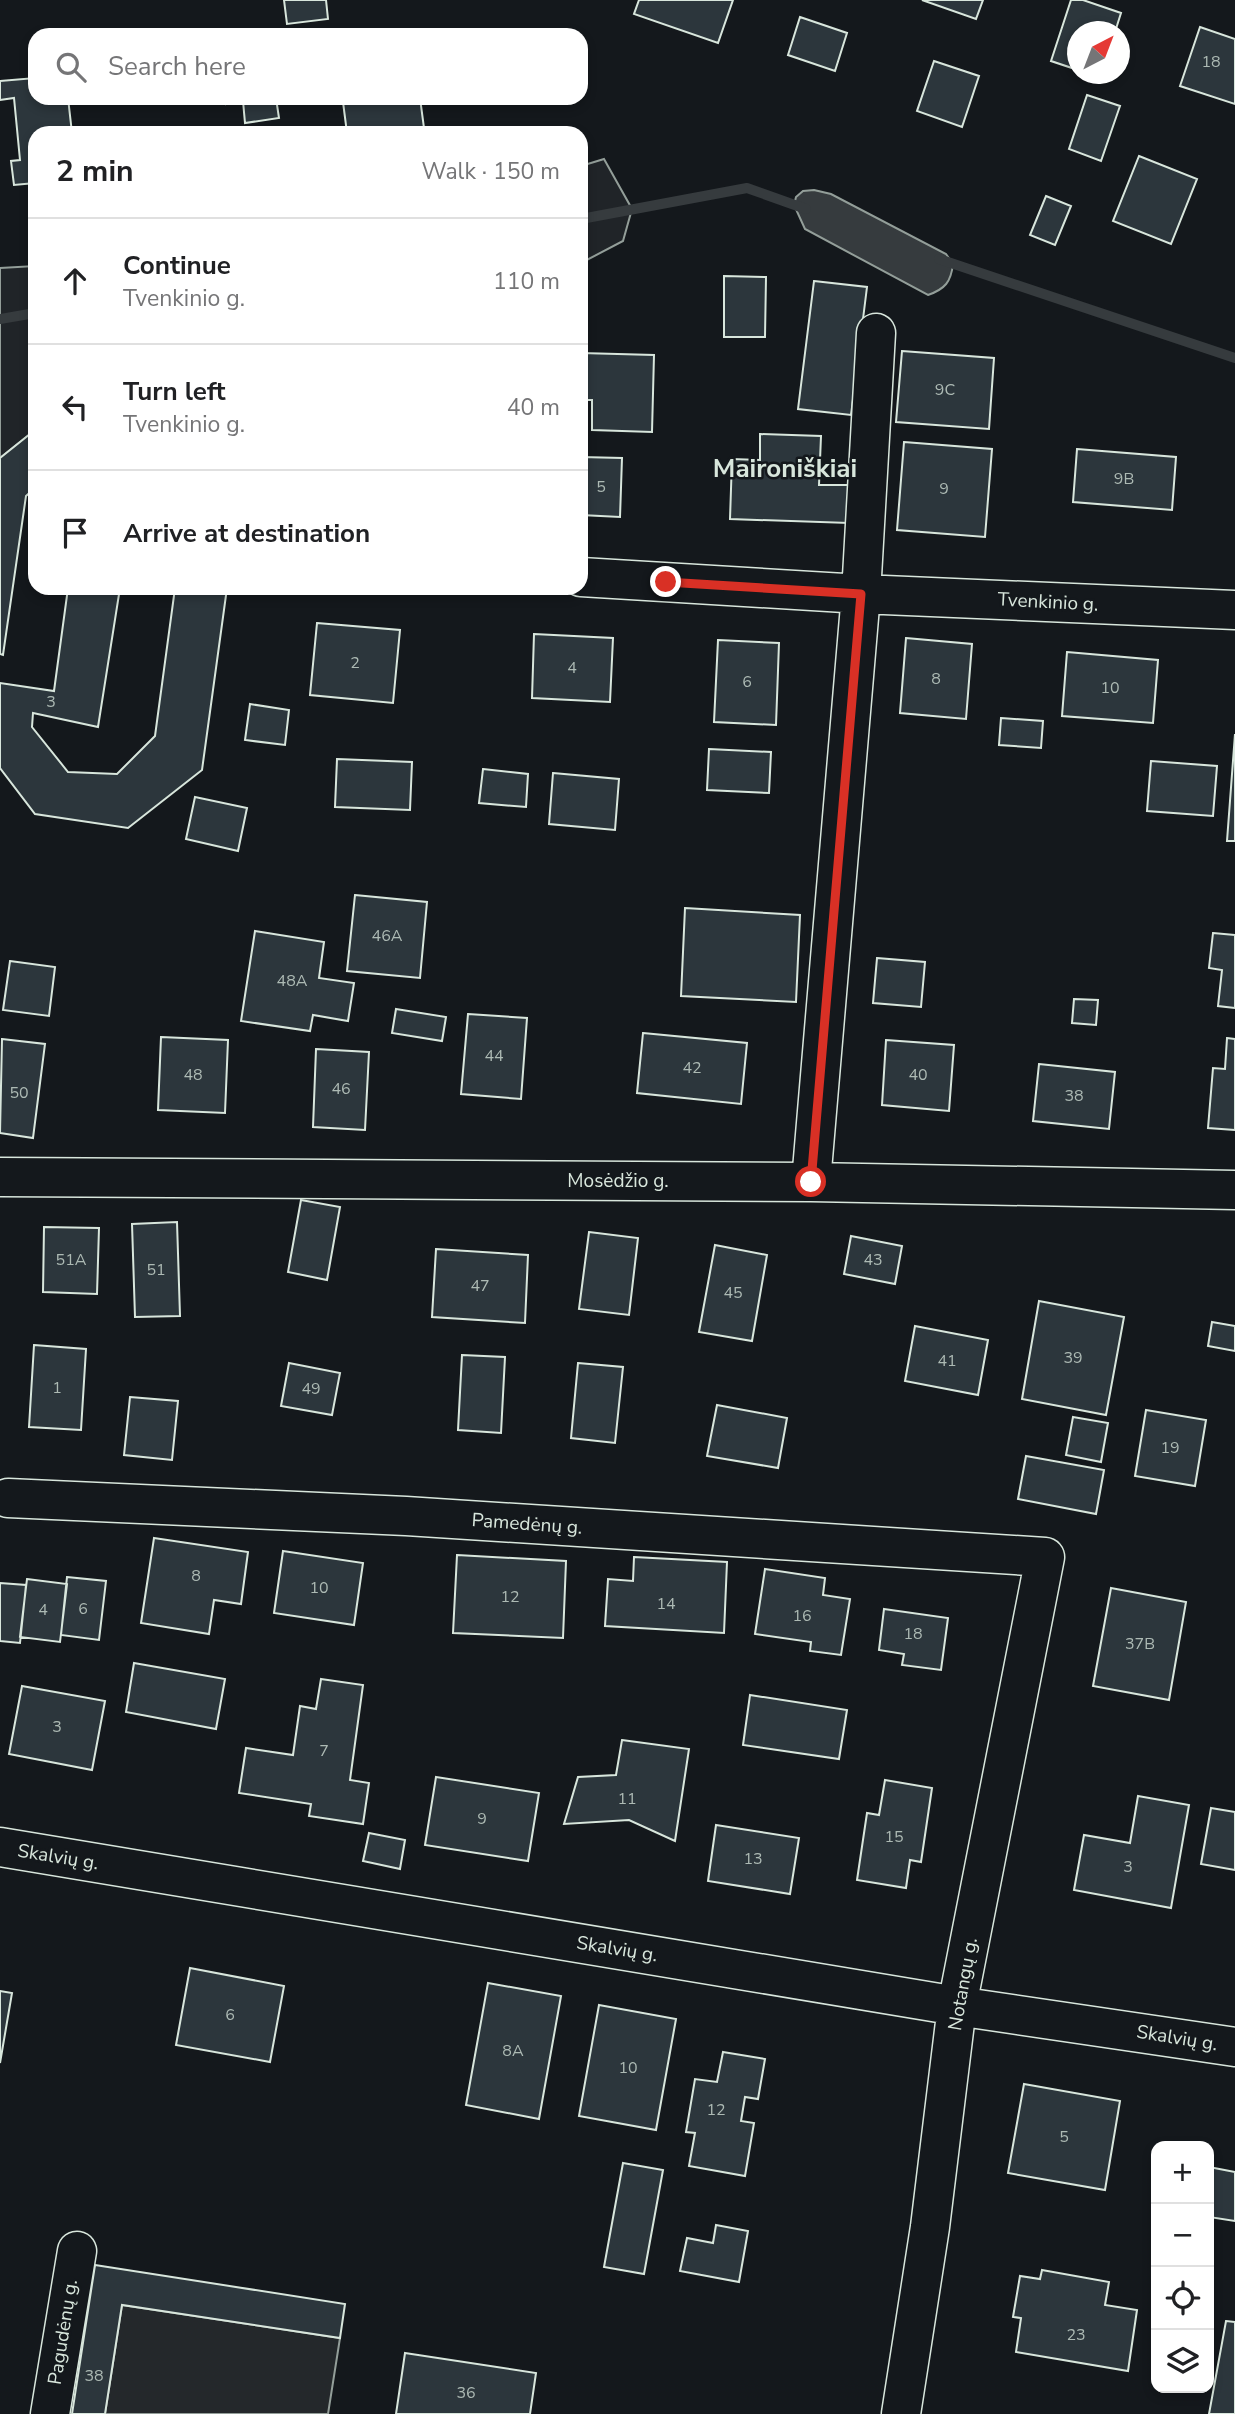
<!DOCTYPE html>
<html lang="en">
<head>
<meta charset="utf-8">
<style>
	:root { --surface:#fff; --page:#f2f2f2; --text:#202124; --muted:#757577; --line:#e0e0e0 }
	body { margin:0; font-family:"Nunito Sans",sans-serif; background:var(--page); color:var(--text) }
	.controls { position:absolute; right:21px; bottom:21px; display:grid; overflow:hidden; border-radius:14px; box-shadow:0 4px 10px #0003 }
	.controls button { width:63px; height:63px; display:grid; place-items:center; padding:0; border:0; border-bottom:2px solid var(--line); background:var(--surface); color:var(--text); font:35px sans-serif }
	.compass { position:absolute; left:1067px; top:21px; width:63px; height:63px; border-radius:50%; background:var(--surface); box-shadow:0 4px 10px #0003; rotate:42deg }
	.stop { position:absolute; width:21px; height:21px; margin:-16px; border:5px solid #d93025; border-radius:50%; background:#fff }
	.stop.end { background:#d93025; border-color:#fff; box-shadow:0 2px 7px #0008 }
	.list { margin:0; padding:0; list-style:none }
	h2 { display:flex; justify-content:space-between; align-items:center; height:91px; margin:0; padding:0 28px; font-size:30px }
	h2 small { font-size:23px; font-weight:400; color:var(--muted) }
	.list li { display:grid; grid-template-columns:46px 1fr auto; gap:21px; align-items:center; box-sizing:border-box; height:126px; padding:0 28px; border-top:2px solid var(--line) }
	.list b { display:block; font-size:26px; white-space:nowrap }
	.list p { margin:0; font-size:23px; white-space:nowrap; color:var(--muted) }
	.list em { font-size:23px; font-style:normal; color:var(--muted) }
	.icon { flex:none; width:38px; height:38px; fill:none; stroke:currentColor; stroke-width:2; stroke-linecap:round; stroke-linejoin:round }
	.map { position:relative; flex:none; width:1235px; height:2414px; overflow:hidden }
	.search { position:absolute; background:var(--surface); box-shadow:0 4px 10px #0003; left:28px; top:28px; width:560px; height:77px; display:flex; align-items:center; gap:18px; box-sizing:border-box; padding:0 24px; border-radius:21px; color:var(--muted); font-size:26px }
	.panel { position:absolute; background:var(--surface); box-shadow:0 4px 10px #0003; left:28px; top:126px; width:560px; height:469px; border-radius:21px }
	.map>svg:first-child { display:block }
</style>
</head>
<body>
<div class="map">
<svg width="1235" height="2414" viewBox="0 0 1235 2414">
	<rect width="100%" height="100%" fill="#14181c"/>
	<!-- green -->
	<path fill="#202428" stroke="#939e99" stroke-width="2" d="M604,159L632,209L623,241L581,263V166Z
		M35,266V430L0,458V268Z"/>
	<!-- parking -->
	<path fill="#24282b" stroke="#939e99" stroke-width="2" d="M122,2305L340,2338L328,2414H105Z"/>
	<!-- water -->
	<path fill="#363b3e" stroke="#939e99" stroke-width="2" d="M814,190L831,194L946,254L953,264C951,282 945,289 928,295L805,229L794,205L796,197L803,191Z"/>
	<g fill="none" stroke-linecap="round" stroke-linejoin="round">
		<!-- stream -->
		<path stroke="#363b3e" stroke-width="10" d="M581,219L747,188L806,209
			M939,259L1235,358
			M0,319L35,313"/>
	</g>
	<!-- building -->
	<path fill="#2c363c" stroke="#d8e6dc" stroke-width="2" d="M284,0H326L328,19L287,24Z
		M639,0H733L718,43L634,14Z
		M922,0H983L976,19Z
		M1071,0H1083L1121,13L1115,32H1078V70L1051,61Z
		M800,17L847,33L835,71L788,55Z
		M1200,27L1235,39V104L1180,86Z
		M271,30V35H230Z
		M418,30V35H384Z
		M934,61L979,76L962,127L917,111Z
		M35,78V98H68L72,133H35V183L14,185L11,161L20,160L14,98L0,100V81Z
		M1087,95L1120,106L1101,161L1069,149Z
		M225,98H276L279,118L245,123L243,101L226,104Z
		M336,98H420L424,128L392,133H347L343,102L336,103Z
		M1139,156L1197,179L1171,244L1113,221Z
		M1046,196L1071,206L1055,245L1030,235Z
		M724,276L766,277L765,337H724Z
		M814,281L867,287L851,415L798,409Z
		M902,351L994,358L989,429L896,422Z
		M581,353L654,355L652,432L592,430V400H581Z
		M35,430V488L26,496L3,655L0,654V458Z
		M760,434L821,436L819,485H850L849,523L730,519L732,459L760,460Z
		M904,442L992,449L985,537L897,530Z
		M1077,449L1176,457L1172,510L1073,502Z
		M581,457L622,458L620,517L581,515Z
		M68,588H120L98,727L33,713L32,727L68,772L117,774L155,736L175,588H227L202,770L128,828L35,814L0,768V683L54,691Z
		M317,623L400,630L393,703L310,695Z
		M534,634L613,638L610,702L532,698Z
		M906,638L972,644L966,719L900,713Z
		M718,640L779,643L776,725L714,722Z
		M1067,652L1158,660L1153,723L1062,716Z
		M250,704L289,710L285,745L245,740Z
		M1001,718L1043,721L1041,748L999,745Z
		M1235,734V841H1227Z
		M709,749L771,752L769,793L707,790Z
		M337,759L412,762L410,810L335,807Z
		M1151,761L1217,766L1213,816L1147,811Z
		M483,769L528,774L526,807L479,803Z
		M553,773L619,779L615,830L549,824Z
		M195,797L247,808L238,851L186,839Z
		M355,895L427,902L420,978L347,971Z
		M685,908L800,915L796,1002L681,996Z
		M255,931L324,942L319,978L354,983L348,1021L313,1015L310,1031L241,1021Z
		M1213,933L1235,935V1008L1218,1006L1222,970L1209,968Z
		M877,958L925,962L921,1007L873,1003Z
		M10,961L55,967L49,1016L3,1010Z
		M1074,999L1098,1000L1096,1025L1072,1023Z
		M396,1009L446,1017L442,1041L392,1033Z
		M468,1014L527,1018L521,1099L461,1094Z
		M643,1033L747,1043L741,1104L637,1093Z
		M161,1037L228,1040L225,1113L158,1110Z
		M1227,1038L1235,1039V1130L1208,1128L1213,1068L1225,1069Z
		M2,1039L45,1044L33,1138L0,1133Z
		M886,1040L954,1045L949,1111L882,1105Z
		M316,1049L369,1052L365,1130L313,1127Z
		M1039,1064L1115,1072L1109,1129L1033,1121Z
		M301,1200L340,1207L327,1280L288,1272Z
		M177,1222L180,1316L135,1317L132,1224Z
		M44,1227L99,1228L97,1294L43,1292Z
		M589,1232L638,1238L629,1315L579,1309Z
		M851,1236L902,1246L895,1284L844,1274Z
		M715,1245L767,1255L752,1341L699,1332Z
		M436,1249L528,1255L525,1323L432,1317Z
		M1039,1301L1124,1317L1106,1415L1022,1399Z
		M1212,1322L1235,1326V1351L1208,1346Z
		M915,1326L988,1340L978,1395L905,1381Z
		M34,1345L86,1349L81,1430L29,1427Z
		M462,1355L505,1357L501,1433L458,1430Z
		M289,1363L340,1373L332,1415L281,1406Z
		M578,1363L623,1367L615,1443L571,1438Z
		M130,1397L178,1401L172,1460L124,1455Z
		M717,1405L787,1418L778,1468L707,1456Z
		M1146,1410L1206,1420L1195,1486L1135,1476Z
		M1073,1417L1108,1423L1101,1462L1066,1455Z
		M1026,1456L1104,1470L1096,1514L1018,1499Z
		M154,1538L248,1552L241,1604L214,1600L209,1634L141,1623Z
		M283,1551L363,1563L354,1625L274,1613Z
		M457,1555L566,1561L563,1638L453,1633Z
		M634,1557L727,1562L724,1633L605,1626L608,1579L633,1581Z
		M765,1569L825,1578L823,1595L850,1599L841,1655L810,1651L811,1642L755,1634Z
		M67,1577L106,1581L99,1640L61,1635Z
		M27,1579L67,1584L60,1642L20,1637Z
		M0,1583L26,1585L20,1643L0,1641Z
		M1111,1588L1186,1602L1169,1700L1093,1686Z
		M884,1609L948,1618L941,1670L902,1665L904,1654L879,1650Z
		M134,1663L225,1679L216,1729L126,1712Z
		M321,1679L363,1685L350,1780L369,1783L363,1824L309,1816L311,1804L239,1793L246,1748L293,1755L300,1706L316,1709Z
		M22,1686L105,1701L92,1770L9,1754Z
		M750,1695L847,1710L839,1759L743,1745Z
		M622,1740L689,1749L675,1841L629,1820L564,1824L578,1777L616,1775Z
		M436,1777L539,1793L528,1861L425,1845Z
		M885,1780L932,1788L921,1862L910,1860L906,1888L857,1880L867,1813L879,1815Z
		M1138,1796L1189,1805L1171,1908L1074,1890L1084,1835L1130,1843Z
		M1211,1808L1235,1812V1870L1201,1864Z
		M716,1825L799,1838L790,1894L708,1881Z
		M369,1833L405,1840L400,1869L363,1861Z
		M190,1968L284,1986L270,2062L176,2045Z
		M488,1983L561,1996L539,2119L466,2105Z
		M0,1991L12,1993L0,2063Z
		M599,2005L676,2019L656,2130L579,2116Z
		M723,2052L765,2059L758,2099L745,2097L741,2121L754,2123L745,2176L689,2166L695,2133L686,2132L695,2079L717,2082Z
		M1024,2084L1120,2101L1105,2190L1008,2173Z
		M623,2163L663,2170L644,2274L604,2267Z
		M1209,2167L1235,2172V2221L1209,2217Z
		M716,2225L748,2231L739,2282L680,2271L687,2238L713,2243Z
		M95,2265L345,2304L340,2338L122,2305L105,2414H72Z
		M1042,2270L1109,2282L1105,2305L1137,2310L1128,2371L1016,2352L1021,2318L1013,2317L1020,2276L1040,2279Z
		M1226,2321L1235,2322V2414H1209Z
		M405,2353L536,2373L530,2414H396Z"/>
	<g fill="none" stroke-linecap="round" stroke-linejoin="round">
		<defs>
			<path id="minor" d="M581,577L861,594L1235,610
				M0,1177L811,1182L1235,1190
				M811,1182L861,594L876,333
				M8,1498L406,1516L1045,1557L957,2006L930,2227L901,2414
				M0,1847L957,2006L1235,2047
				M50,2414L77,2251"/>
		</defs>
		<!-- minor casing -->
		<use href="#minor" stroke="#d8e6dc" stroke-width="41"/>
		<!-- minor -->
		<use href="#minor" stroke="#14181c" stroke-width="38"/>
	</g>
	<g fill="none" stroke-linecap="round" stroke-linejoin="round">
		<!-- route -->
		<path stroke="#d93025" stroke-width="9" d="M666,582L861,594L811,1182"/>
	</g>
	<g text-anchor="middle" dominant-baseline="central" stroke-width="5" stroke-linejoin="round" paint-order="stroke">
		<!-- number labels -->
		<g font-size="16" fill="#adbab4">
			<text x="1211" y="62">18</text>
			<text x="945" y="390">9C</text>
			<text x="1124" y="479">9B</text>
			<text x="601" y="487">5</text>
			<text x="944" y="489">9</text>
			<text x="355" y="663">2</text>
			<text x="572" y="668">4</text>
			<text x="936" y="679">8</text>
			<text x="747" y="682">6</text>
			<text x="1110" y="688">10</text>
			<text x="51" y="702">3</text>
			<text x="387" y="936">46A</text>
			<text x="292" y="981">48A</text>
			<text x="494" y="1056">44</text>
			<text x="692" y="1068">42</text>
			<text x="193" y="1075">48</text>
			<text x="918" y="1075">40</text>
			<text x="341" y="1089">46</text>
			<text x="19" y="1093">50</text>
			<text x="1074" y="1096">38</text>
			<text x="71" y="1260">51A</text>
			<text x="873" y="1260">43</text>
			<text x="156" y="1270">51</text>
			<text x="480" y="1286">47</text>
			<text x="733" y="1293">45</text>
			<text x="1073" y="1358">39</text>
			<text x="947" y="1361">41</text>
			<text x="57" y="1388">1</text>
			<text x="311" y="1389">49</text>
			<text x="1170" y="1448">19</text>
			<text x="196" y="1576">8</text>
			<text x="319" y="1588">10</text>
			<text x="510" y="1597">12</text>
			<text x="666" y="1604">14</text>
			<text x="83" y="1609">6</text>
			<text x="43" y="1610">4</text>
			<text x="802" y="1616">16</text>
			<text x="913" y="1634">18</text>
			<text x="1140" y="1644">37B</text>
			<text x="57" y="1727">3</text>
			<text x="324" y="1751">7</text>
			<text x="627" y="1799">11</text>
			<text x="482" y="1819">9</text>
			<text x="894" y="1837">15</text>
			<text x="753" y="1859">13</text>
			<text x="1128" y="1867">3</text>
			<text x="230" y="2015">6</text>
			<text x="513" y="2051">8A</text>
			<text x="628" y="2068">10</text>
			<text x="716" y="2110">12</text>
			<text x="1064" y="2137">5</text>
			<text x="1076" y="2335">23</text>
			<text x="94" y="2376">38</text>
			<text x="466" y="2393">36</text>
		</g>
		<!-- street labels -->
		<g font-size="19" fill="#d8e6dc" stroke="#14181c">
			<text transform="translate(1048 602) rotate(3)">Tvenkinio g.</text>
			<text x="618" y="1181">Mosėdžio g.</text>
			<text transform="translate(527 1524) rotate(4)">Pamedėnų g.</text>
			<text transform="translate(58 1857) rotate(9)">Skalvių g.</text>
			<text transform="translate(617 1949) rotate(9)">Skalvių g.</text>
			<text transform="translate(963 1984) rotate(-80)">Notangų g.</text>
			<text transform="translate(1177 2038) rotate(9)">Skalvių g.</text>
			<text transform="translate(63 2332) rotate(-81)">Pagudėnų g.</text>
		</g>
		<!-- district labels -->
		<g font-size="26" font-weight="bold" fill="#d8e6dc" stroke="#14181c">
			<text x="785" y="468">Maironiškiai</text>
		</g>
	</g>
</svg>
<div class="controls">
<button>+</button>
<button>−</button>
<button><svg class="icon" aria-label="locate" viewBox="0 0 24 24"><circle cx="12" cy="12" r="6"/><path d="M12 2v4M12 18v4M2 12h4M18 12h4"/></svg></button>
<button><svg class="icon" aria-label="layers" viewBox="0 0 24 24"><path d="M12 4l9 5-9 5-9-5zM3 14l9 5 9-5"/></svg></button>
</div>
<svg class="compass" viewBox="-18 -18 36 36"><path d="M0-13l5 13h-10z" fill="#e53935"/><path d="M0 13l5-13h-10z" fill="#757577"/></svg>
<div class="stop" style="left:811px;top:1182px"></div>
<div class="stop end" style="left:666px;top:582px"></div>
<div class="search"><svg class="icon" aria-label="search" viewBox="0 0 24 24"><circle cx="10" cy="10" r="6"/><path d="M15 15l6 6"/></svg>Search here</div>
<section class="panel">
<h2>2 min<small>Walk · 150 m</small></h2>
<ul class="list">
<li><svg class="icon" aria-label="ahead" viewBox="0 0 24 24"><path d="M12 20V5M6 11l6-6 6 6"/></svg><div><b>Continue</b><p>Tvenkinio g.</p></div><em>110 m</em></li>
<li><svg class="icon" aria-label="left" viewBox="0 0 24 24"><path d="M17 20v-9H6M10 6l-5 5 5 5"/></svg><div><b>Turn left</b><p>Tvenkinio g.</p></div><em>40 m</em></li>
<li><svg class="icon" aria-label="arrive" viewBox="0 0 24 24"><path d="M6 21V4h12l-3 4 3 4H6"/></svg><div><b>Arrive at destination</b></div></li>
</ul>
</section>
</div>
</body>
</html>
